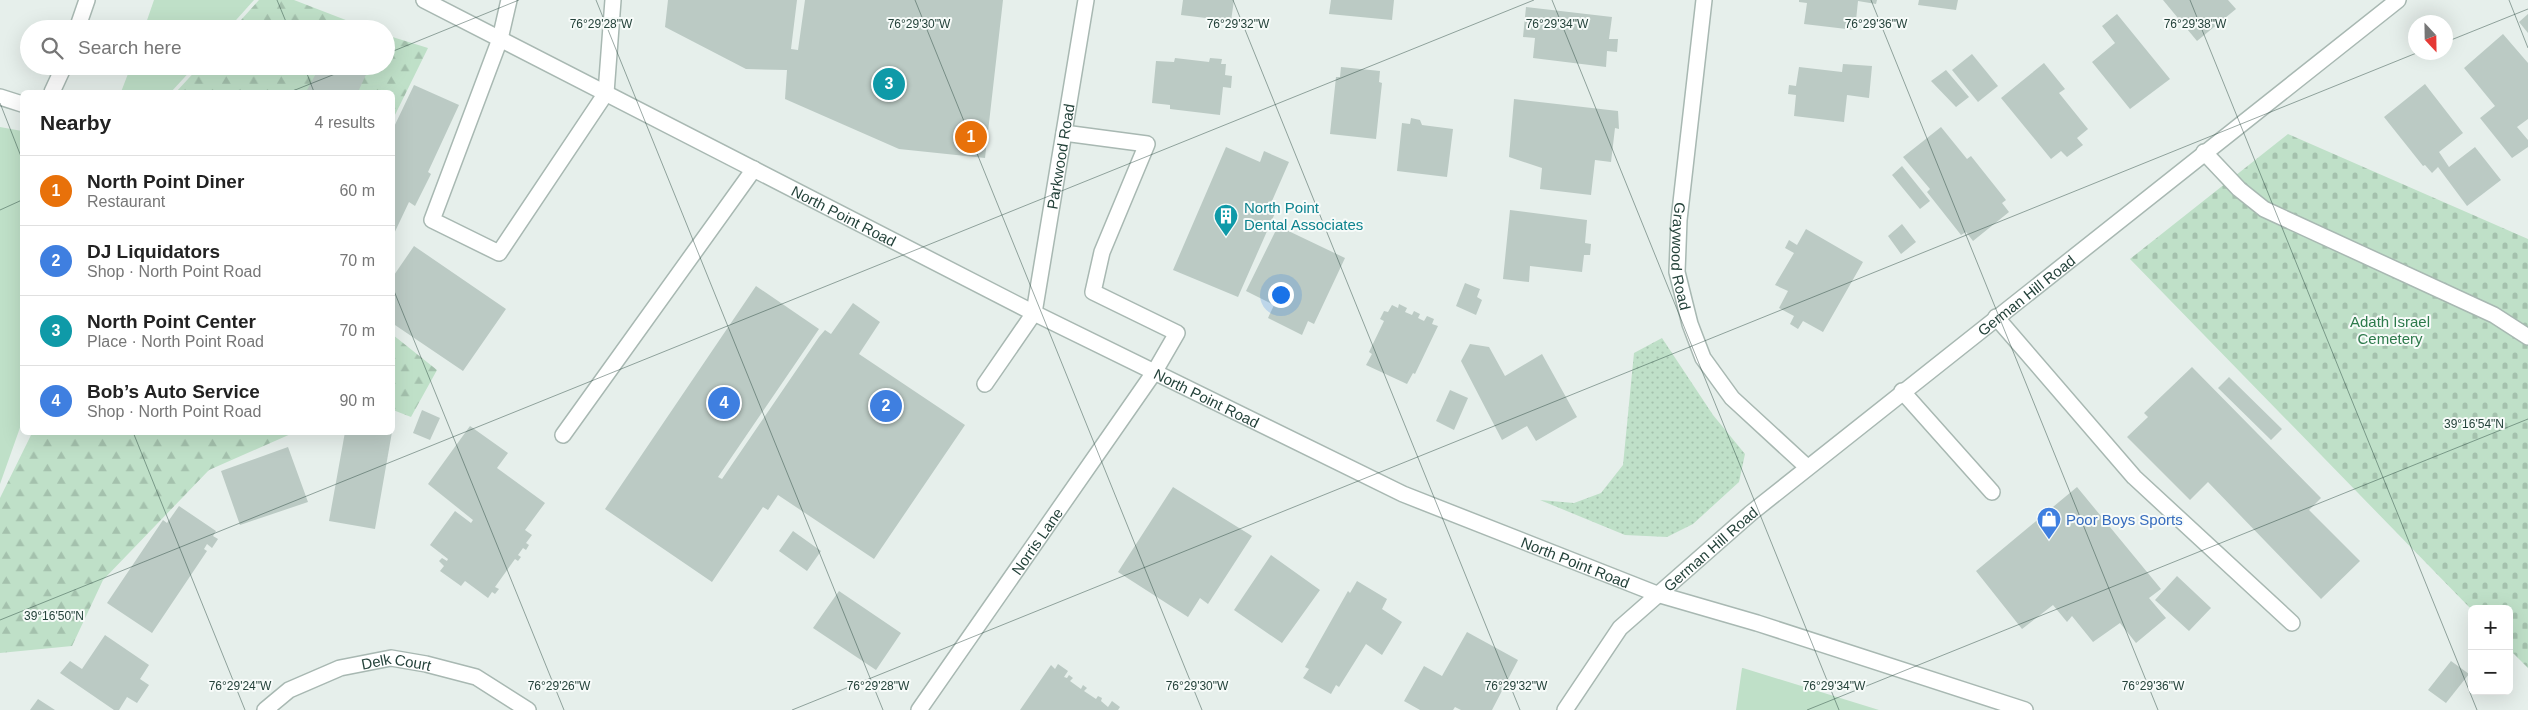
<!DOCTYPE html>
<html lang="en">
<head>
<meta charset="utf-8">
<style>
	:root { --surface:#fff; --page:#f6f6f6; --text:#222; --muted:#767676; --line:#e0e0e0; --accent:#db2777 }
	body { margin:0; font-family:Arial,sans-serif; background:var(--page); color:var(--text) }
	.controls { position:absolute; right:15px; bottom:15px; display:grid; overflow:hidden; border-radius:8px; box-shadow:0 5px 20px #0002 }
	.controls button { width:45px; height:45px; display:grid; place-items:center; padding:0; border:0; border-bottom:1px solid var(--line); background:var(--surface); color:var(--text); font:25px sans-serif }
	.compass { position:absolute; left:2408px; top:15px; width:45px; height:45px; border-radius:50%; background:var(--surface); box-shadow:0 5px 20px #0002; rotate:158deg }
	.you { position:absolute; left:1280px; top:294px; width:18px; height:18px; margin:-12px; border:4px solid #fff; border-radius:50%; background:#1a73e8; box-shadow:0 0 0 8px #1a73e833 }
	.badge { display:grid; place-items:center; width:32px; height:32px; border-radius:50%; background:var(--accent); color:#fff; font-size:16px; font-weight:700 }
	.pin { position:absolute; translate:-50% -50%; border:2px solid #fff; box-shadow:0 1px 5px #0006 }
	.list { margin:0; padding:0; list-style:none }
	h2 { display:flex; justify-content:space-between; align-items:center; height:65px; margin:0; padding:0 20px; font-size:21px }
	h2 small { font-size:16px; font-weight:400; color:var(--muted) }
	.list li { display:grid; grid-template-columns:32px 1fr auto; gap:15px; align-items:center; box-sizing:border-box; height:70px; padding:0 20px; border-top:1px solid var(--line) }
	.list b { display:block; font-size:19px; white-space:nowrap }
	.list p { margin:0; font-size:16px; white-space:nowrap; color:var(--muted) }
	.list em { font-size:16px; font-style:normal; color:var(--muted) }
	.icon { flex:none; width:28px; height:28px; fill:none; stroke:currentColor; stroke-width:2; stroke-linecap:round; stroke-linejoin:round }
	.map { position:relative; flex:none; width:2528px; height:710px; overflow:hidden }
	.search { position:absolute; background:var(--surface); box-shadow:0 5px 20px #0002; left:20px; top:20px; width:375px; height:55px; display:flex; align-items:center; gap:12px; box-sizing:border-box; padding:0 18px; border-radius:28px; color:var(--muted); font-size:19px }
	.panel { position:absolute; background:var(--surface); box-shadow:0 5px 20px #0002; left:20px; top:90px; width:375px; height:345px; border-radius:8px }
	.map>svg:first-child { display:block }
</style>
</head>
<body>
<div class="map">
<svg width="2528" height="710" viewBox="0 0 2528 710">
	<defs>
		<pattern id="forest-firs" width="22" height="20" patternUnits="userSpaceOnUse" patternTransform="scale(1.25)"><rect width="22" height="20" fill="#bfe0c8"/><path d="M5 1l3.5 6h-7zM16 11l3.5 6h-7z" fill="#a4c1ad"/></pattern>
		<pattern id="cemetery-stones" width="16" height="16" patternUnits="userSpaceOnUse" patternTransform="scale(1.25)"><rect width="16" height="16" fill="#bfe0c8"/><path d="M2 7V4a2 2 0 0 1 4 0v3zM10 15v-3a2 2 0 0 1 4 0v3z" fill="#a4c1ad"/></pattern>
		<pattern id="park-dots" width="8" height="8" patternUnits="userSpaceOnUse" patternTransform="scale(1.25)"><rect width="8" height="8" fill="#bfe0c8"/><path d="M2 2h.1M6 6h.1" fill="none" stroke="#a4c1ad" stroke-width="1.8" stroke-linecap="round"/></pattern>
	</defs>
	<rect width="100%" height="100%" fill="#e6efeb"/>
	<!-- grass -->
	<path fill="#bfe0c8" d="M154,0H254L228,29H144Z
		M131,66H195L171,92H121Z
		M0,127L22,131V422L0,484Z
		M1742,668H1743L1879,710H1736Z"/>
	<!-- forest -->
	<path fill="url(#forest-firs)" d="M259,0H294L369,29H233Z
		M386,35L428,48L393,119L392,92H176L200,66H386Z
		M393,335L437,370L411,417L393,410Z
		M32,433V432L293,433L209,470L103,580L72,646L0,653V498Z"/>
	<!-- cemetery -->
	<path fill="url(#cemetery-stones)" d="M2288,134L2528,239V668L2509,649V609L2472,610L2130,259Z"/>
	<!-- park -->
	<path fill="url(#park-dots)" d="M1662,338L1713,415L1745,454L1739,482L1693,524L1667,537L1625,535L1540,500L1574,503L1601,493L1623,465L1634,353Z"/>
	<!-- building -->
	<path fill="#bbcac4" d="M668,0H797L791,49L798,50L805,0H1003L985,158L899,149L785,99L787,70L746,69L665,27Z
		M1183,0H1234L1231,21L1181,15Z
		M1331,0H1394L1392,20L1329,14Z
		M1799,0H1877L1876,4L1858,1L1855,30L1804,24L1807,3L1799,2Z
		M1919,0H1958L1956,10L1918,5Z
		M2163,0H2228L2236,9L2197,41Z
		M1526,7L1612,17L1609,39H1618L1617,52L1607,51L1606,67L1533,58L1535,38L1523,37Z
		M2117,14L2170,79L2130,109L2092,62L2115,43L2102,26Z
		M2528,14V33L2519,22Z
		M2503,34L2528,63V119L2517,127L2528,140V147L2512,158L2480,118L2495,106L2464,68Z
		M1972,54L1998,86L1978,102L1952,70Z
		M1175,58L1209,62L1210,58L1222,59L1221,64H1226L1225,75L1232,76L1231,88L1223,87L1220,115L1170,109V105L1152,103L1156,61L1174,62Z
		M2044,63L2065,89L2059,93L2088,129L2077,138L2083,145L2067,157L2061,151L2051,159L2001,98Z
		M1843,64L1872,66L1869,98L1847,95L1844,122L1794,116L1796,95L1788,94L1789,85L1796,86L1799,67L1842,72Z
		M320,66H366L369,68L358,92H306Z
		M1341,67L1380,71L1379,82L1382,83L1376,139L1330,134L1336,77H1340Z
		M1946,70L1969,97L1956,107L1931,81Z
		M2425,84L2463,133L2439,152L2449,167L2475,147L2501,180L2467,206L2438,167L2432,173L2425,165L2423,166L2384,117Z
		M414,85L459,105L428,172L431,174L415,206L409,202L392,238V131Z
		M1514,99L1618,111L1619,129L1615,128L1611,162L1595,160L1591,195L1540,189L1542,168L1509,157Z
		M1411,118L1420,120L1422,125L1453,129L1447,177L1397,171L1402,123L1410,124Z
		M1941,127L1967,159L1971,156L2006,200L2002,203L2009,212L1973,241L1966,232L1961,235L1927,192L1930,189L1903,157Z
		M1226,147L1260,162L1264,151L1289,162L1272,201L1279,204L1238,297L1173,270Z
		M1902,166L1930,201L1920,209L1892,175Z
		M1510,210L1587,220L1585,243L1591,244L1590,255H1584L1582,272L1530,266L1529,282L1503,279Z
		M1902,224L1916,242L1901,254L1888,236Z
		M1278,226L1345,258L1314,324L1308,321L1302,335L1268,318L1274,305L1246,291Z
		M1806,229L1863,262L1823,332L1803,321L1798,329L1790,324L1794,316L1779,308L1788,291L1775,285L1794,253L1785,248L1789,240L1797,245Z
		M414,246L506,309L463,371L392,323V278Z
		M1465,283L1480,289L1477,297L1482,300L1476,315L1456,306Z
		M756,286L819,329L718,477L722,479L819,337L825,330L831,334L853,303L880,322L859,354L965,425L874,559L778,495L768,510L763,507L712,582L605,509Z
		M1399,304L1407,308L1405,312L1412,315L1414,311L1420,314L1418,318L1424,321L1427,316L1434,319L1432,324L1438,326L1415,374L1413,373L1407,384L1366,365L1372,354L1369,352L1384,321L1380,319L1384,311L1388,312L1392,305L1398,308Z
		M1470,344L1489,347L1505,376L1542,354L1577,417L1536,441L1527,426L1502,440L1461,361Z
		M2192,367L2321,498L2309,510L2360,561L2321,599L2208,482L2190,500L2127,437L2148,417L2144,413Z
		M2229,377L2282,429L2271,440L2218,388Z
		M1450,390L1468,398L1454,430L1436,421Z
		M422,410L440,418L430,440L413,433Z
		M470,426L508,453L497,468L545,503L525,530L532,535L526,543L529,545L526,550L523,548L518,555L521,557L518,561L515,559L495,587L499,589L495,594L492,592L488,598L465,581L461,586L440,571L444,566L439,561L442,558L447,561L448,559L430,545L455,511L471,523L473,520L428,484Z
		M345,432H392L375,529L329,521Z
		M288,447L308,502L240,525L221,471Z
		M1173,487L1252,536L1208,604L1200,598L1188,617L1118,572Z
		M2077,487L2161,589L2149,598L2166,618L2136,643L2120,623L2093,642L2072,616L2067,622L2053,605L2022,629L1976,571Z
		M179,506L216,531L213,536L218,539L212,548L207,544L204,549L207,551L152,633L107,603L163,520L167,523Z
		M793,531L821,551L807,571L779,551Z
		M1271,555L1320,590L1282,643L1234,610Z
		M2177,576L2211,608L2189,631L2155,600Z
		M1357,581L1387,599L1382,609L1402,622L1382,655L1366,644L1339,687L1336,685L1331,694L1303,678L1309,669L1305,667L1348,591L1350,593Z
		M839,591L901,633L876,670L813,628Z
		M1467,632L1518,660L1492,710H1461L1455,707L1453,710H1420L1404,701L1424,666L1442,676Z
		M105,635L149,665L140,679L149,685L137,703L127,697L119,710H114L60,673L70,661L82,669Z
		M2451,661L2469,674L2446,703L2428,690Z
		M1058,664L1068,671L1064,677L1067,678L1069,675L1073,678L1070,681L1081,689L1083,685L1087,688L1084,691L1096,699L1098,696L1102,698L1101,701L1108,707L1112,701L1120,707L1118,710H1020L1051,665L1055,669Z
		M38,699L55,710H30Z"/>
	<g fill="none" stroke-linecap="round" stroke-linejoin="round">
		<defs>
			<g id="minor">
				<path id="s1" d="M424,0L1034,313L1403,494L1657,594L1757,623L2025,710"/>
				<path d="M509,0L500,39L432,220L499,253L606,93L613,0"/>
				<path id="s2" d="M1704,0L1679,220L1677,272L1690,324L1703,358L1732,398L1807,467"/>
				<path d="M77,29L87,0"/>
				<path d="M52,92L64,66"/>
				<path d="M0,97L22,104"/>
				<path d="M2204,152L2239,189L2264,209L2494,315L2528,337"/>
				<path d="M1996,317L2134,477L2292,623"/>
				<path id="s3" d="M985,384L1034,313L1086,0"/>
				<path d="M1902,391L1992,492"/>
				<path d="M563,435L754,169"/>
				<path id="s4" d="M265,710L289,690L340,668L391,658L426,664L476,677L528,710"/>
				<path id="s5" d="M919,710L1155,371L1177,333L1093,292L1102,252L1147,144L1064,133"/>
				<path id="s6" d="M1565,710L1620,628L1751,513L2398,0"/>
			</g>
		</defs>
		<!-- minor casing -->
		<use href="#minor" stroke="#a8b8b2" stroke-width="18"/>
		<!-- minor -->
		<use href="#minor" stroke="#fff" stroke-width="15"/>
	</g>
	<!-- ticks -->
	<path fill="none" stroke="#24423a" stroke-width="1" stroke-opacity="0.45" d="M277,0L289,29M596,0L883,710M915,0L1202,710M1233,0L1520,710M1552,0L1839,710M1871,0L2158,710M2190,0L2477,710M2509,0L2528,48M2446,42L2528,9M386,54L519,0M304,66L314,92M290,92L355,66M0,103L22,159M0,210L22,200M392,286L564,710M133,432L245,710M0,620L1534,0M792,710L2419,52M1807,710L2528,419"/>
	<!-- icons -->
	<defs>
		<symbol id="building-pin" viewBox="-11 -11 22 30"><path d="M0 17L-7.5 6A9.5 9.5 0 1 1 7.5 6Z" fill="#0f9aa8" stroke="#f7fbf9"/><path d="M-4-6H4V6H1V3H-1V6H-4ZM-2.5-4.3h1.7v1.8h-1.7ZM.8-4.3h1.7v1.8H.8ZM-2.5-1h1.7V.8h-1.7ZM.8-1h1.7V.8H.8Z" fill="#fff"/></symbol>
		<symbol id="shop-pin" viewBox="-11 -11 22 30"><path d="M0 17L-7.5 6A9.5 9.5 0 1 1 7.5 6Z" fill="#3f7fe0" stroke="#f7fbf9"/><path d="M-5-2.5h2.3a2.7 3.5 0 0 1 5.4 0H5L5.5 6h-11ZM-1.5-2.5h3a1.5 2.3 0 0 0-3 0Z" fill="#fff"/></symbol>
	</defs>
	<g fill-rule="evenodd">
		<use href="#building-pin" x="1212" y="202" width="28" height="38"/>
		<use href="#shop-pin" x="2035" y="505" width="28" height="38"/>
	</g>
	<g text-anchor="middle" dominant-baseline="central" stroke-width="4" stroke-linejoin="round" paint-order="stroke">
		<!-- street labels -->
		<g font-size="15" fill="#24423a" stroke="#f7fbf9">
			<text stroke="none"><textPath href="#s3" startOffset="245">Parkwood Road</textPath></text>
			<text stroke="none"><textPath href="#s1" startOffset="472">North Point Road</textPath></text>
			<text stroke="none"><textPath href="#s2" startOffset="258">Graywood Road</textPath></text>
			<text stroke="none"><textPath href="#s6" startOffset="624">German Hill Road</textPath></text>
			<text stroke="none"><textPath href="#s1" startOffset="878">North Point Road</textPath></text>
			<text stroke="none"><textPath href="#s5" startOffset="206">Norris Lane</textPath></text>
			<text stroke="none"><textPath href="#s6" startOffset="219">German Hill Road</textPath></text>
			<text stroke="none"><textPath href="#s1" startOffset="1282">North Point Road</textPath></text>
			<text stroke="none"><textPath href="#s4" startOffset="144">Delk Court</textPath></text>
		</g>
		<!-- culture labels -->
		<g font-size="15" fill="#0d838f" stroke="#f7fbf9" text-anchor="start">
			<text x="1244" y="207">North Point<tspan x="1244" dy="17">Dental Associates</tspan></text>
		</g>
		<!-- park labels -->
		<g font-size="15" fill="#2d7a4b" stroke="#f7fbf9">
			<text x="2390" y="321">Adath Israel<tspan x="2390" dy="17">Cemetery</tspan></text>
		</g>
		<!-- shop labels -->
		<g font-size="15" fill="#366cbe" stroke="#f7fbf9" text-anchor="start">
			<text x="2066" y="519">Poor Boys Sports</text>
		</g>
	</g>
	<g font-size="12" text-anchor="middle" fill="#24423a" stroke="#f7fbf9" stroke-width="4" stroke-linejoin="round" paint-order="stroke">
		<text x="601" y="28">76°29'28"W</text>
		<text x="919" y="28">76°29'30"W</text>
		<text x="1557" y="28">76°29'34"W</text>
		<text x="1876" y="28">76°29'36"W</text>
		<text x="2195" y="28">76°29'38"W</text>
		<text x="1238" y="28">76°29'32"W</text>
		<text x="2474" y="428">39°16'54"N</text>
		<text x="54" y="620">39°16'50"N</text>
		<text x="240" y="690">76°29'24"W</text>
		<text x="559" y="690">76°29'26"W</text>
		<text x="878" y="690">76°29'28"W</text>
		<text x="1197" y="690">76°29'30"W</text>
		<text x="1516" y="690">76°29'32"W</text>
		<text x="1834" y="690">76°29'34"W</text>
		<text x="2153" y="690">76°29'36"W</text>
	</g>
</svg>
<div class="controls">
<button>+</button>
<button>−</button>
</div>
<svg class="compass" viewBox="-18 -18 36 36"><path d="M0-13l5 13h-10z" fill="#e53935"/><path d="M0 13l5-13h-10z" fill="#767676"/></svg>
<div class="you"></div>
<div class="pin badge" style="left:971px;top:137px;background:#e8710a">1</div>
<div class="pin badge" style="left:886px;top:406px;background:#3f7fe0">2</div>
<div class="pin badge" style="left:889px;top:84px;background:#0f9aa8">3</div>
<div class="pin badge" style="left:724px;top:403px;background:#3f7fe0">4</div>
<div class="search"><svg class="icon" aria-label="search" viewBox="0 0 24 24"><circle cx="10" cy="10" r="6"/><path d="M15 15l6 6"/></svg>Search here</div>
<section class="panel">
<h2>Nearby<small>4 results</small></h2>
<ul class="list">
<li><span class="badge" style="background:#e8710a">1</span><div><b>North Point Diner</b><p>Restaurant</p></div><em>60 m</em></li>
<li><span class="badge" style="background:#3f7fe0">2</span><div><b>DJ Liquidators</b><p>Shop · North Point Road</p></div><em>70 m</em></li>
<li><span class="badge" style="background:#0f9aa8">3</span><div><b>North Point Center</b><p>Place · North Point Road</p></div><em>70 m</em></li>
<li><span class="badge" style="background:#3f7fe0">4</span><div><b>Bob’s Auto Service</b><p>Shop · North Point Road</p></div><em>90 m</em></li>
</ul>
</section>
</div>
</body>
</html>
